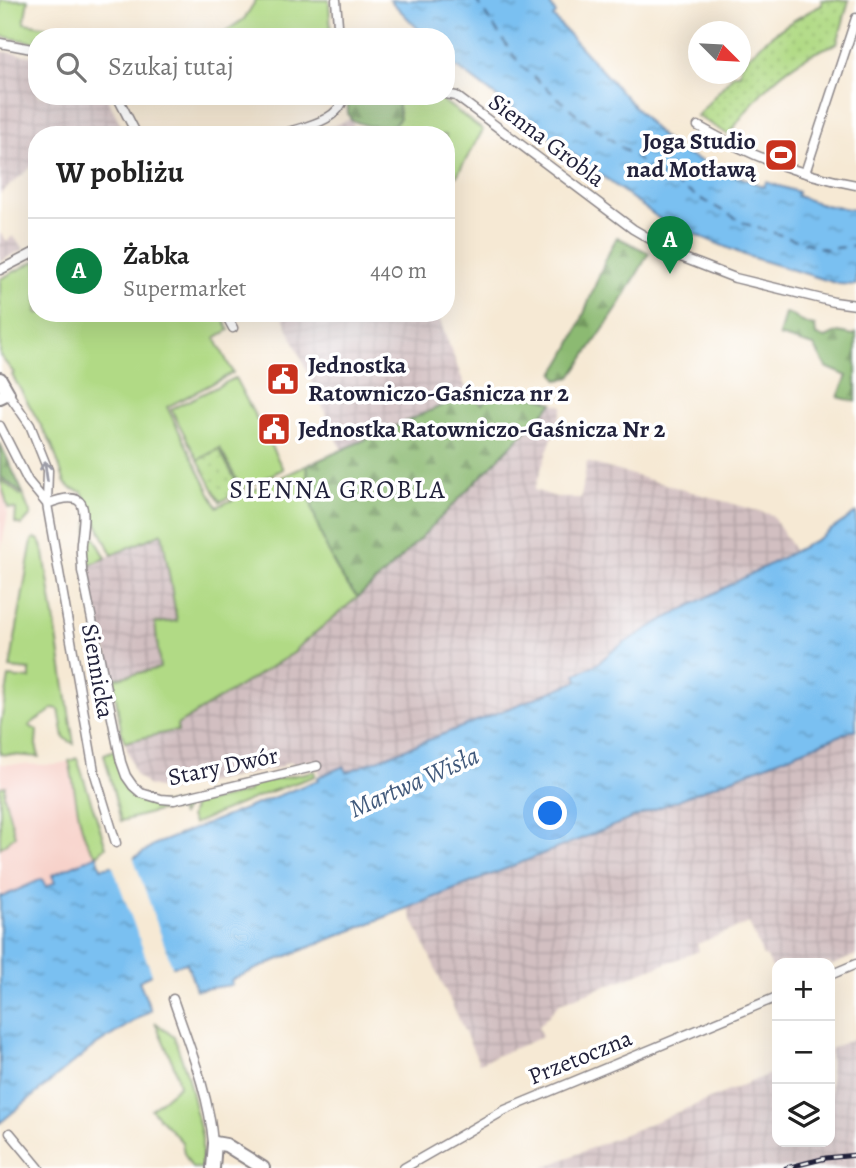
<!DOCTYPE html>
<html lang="pl">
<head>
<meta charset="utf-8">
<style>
	:root { --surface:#fff; --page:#f2f2f2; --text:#222; --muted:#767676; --line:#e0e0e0; --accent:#0b8043 }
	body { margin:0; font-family:Alegreya,serif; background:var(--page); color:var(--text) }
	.controls { position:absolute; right:21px; bottom:21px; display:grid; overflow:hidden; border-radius:14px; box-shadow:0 7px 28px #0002 }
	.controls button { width:63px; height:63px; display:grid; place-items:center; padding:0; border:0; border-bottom:2px solid var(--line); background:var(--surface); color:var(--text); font:35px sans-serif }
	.compass { position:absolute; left:688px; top:21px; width:63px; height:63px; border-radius:50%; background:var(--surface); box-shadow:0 7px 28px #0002; rotate:114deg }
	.you { position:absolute; left:551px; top:814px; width:24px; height:24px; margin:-18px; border:5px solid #fff; border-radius:50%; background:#1a73e8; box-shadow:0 0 0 10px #1a73e833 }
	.badge { display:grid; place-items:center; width:46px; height:46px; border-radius:50%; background:var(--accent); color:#fff; font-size:23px; font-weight:700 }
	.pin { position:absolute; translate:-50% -58px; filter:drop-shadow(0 2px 4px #0008) }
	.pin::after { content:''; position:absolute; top:37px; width:24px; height:21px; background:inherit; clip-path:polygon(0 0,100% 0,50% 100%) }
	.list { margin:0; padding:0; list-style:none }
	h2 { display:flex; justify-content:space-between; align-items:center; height:91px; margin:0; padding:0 28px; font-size:30px }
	h2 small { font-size:23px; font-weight:400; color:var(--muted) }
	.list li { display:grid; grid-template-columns:46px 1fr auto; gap:21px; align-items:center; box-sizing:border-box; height:105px; padding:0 28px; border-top:2px solid var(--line) }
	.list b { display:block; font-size:26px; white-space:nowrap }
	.list p { margin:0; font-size:23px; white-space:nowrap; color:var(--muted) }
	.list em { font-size:23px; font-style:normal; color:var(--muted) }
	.icon { flex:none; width:38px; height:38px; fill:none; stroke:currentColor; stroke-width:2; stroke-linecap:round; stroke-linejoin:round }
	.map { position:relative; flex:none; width:856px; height:1168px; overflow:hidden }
	.search { position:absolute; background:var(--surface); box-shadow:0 7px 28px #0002; left:28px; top:28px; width:427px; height:77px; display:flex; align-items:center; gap:18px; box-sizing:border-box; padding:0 24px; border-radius:28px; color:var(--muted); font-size:26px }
	.panel { position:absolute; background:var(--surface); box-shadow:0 7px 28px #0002; left:28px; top:126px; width:427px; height:196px; border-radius:28px }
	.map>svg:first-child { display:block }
</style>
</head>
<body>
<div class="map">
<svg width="856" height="1168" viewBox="0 0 856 1168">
	<defs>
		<pattern id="industrial-grid" width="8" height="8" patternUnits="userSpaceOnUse" patternTransform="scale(1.75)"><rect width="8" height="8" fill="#d2bfc1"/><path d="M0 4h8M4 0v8" fill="none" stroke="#b4a4a7"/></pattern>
		<pattern id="forest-firs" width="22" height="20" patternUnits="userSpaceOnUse" patternTransform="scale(1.75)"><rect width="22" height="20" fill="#8cba72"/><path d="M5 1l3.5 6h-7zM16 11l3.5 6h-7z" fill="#72975f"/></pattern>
		<pattern id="park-dots" width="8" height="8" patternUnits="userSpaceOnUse" patternTransform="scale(1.75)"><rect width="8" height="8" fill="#b1da85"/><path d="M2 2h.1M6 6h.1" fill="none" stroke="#98bb74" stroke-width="1.8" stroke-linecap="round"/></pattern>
		<pattern id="water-ripples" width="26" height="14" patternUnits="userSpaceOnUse" patternTransform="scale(1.75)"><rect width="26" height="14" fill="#7ac0f1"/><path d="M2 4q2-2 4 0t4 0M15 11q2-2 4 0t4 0" fill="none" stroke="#649cc4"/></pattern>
	</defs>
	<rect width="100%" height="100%" fill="#fff"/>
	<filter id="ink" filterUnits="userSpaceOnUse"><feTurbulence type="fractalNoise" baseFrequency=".0143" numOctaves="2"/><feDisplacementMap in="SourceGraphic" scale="14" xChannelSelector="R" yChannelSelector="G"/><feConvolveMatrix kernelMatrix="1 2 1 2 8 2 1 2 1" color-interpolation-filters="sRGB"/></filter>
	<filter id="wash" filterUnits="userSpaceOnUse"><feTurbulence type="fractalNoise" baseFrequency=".00686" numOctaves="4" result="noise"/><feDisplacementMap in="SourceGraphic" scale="28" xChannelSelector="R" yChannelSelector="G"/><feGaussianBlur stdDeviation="1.57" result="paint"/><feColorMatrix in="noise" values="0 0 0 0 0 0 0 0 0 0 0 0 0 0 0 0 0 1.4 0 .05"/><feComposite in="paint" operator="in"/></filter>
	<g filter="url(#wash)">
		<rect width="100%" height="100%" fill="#f6e9d4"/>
		<!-- built -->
		<path fill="#f7d1c9" d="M0,482L8,514L0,553Z
			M69,761L76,788L75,804L90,850L97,855L53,875L55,882L45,887L41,880L3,897L0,896V848L15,835L4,795L5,786L1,787L0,764L54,765Z"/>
		<!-- industrial -->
		<path fill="url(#industrial-grid)" d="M0,51L37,57V96H106L126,135H37V162L0,194Z
			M351,119L358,135H308Z
			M0,233L7,241L13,236L24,249L0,261Z
			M281,313H437L468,394L342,450Z
			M553,403L563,406L534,490L559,498H581L587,462L772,515L794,550L659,622L616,648L597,664L577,674L579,681L346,772L343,766L320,775L315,759L294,764L291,762L285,763L282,767L168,791L147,785L135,774L125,742L173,731L178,732L177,725L295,652L297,648L390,569Z
			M161,532L177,621L161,668L113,679L87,566Z
			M856,729V955L830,966V963H777V979L767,957L763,956L749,923L697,944L699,951L560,1003L538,1027L542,1037L479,1063L408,909Z
			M853,1039L856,1040V1168H543L777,1071V1142H830V1049Z"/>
		<!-- grass -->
		<path fill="#b1da85" stroke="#6a7e60" stroke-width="2" d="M0,0H28L24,23L93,34L134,37H37V43L0,36Z
			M256,0H329L331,35L217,37L244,19Z
			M396,96H436L483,130L456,177L446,172V135H393L391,127L400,118Z
			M37,260V313H221L229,330L215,338L233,373L167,407L217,507L308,465C304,502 331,571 358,597L297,648L295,652L177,725L178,732L173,731L125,742L121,730L113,679L160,668L155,623L177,621L162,533L112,555L82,492L70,488L65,483L52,445L12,375L14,373L0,356V279Z
			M235,378L283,469L242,490L220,448L198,460L171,409Z
			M0,479L24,498L31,515L22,525L15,523L16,509L8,508Z
			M88,525L106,558L87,566Z
			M35,538L39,540L44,553L74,744L64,738L59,709L53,708C46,717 36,717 29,726L37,730L36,745L39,757L0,754V727L9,677L30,679V670L10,668L32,540Z
			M114,750C125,799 134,806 185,803L187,806L181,815L179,810L172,811L170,808L121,821L104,754Z
			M77,758L106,847L97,855C77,840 76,786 69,761Z
			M315,771V776L264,794L193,824L190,817L196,798L198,804L249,792L248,785Z
			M5,786L4,795L15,836L0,848V787Z
			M155,1022L174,1037L187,1074L202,1137V1168H192L184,1153L182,1142L151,1109L179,1086L175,1068Z"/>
		<!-- forest -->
		<path fill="url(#forest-firs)" stroke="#576e56" stroke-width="2" d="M347,96H396L400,118L391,127L368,126L351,120L348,113Z
			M617,237L649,253L617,309L571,377L558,380L554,373C583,332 592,281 617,237Z
			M785,313C795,314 799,324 815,326L816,336L826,338L838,332L854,335L856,333V402L838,397L847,376L826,367L814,346L779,336Z
			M468,394L482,404L486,399C511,394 529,392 553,403L390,569L358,597C331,571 304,502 308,465Z
			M0,443L24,495L0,476Z"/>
		<!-- park -->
		<path fill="url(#park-dots)" stroke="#6a7e60" stroke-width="2" d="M822,0H849L837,44C788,59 756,94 729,135L697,116L734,74H740L741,65C763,38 791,20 822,5Z
			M219,449L241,491L220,502L198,460Z"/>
		<!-- water -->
		<path fill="url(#water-ripples)" stroke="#4e7196" stroke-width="2" d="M390,0H548L556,14L553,17L662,137L682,153L764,187L766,182L798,192L797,196L824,205L856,210V285L839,284L747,256L661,220L457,67L447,72L446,37H426Z
			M856,513V729L275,961L231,980L232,985L196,990L187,963C169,966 155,971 139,981L151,1010L89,1050L0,1123V896H4L42,879L46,887L55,882L52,875L97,855L101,868C121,865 137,859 153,845L318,780V777L344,766L347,772L578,681L576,674L597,664L616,648L659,622L816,540Z"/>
		<!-- pier -->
		<path fill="#f6e9d4" d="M133,856L173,969L153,977L112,864Z"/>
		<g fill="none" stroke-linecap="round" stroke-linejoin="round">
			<!-- ferry -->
			<path stroke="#41597b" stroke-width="2" stroke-dasharray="9 7" stroke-linecap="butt" d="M476,0L520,65L573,111L654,172L746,224L825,249L856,246"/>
		</g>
	</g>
	<g filter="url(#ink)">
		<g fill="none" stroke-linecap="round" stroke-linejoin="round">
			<defs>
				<path id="street" d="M336,0L339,37
					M0,43L37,50
					M446,94L456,96L633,229L681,257L735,278L834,302L856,305
					M117,96L137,135
					M698,126C751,156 795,174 856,185
					M280,135C301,127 340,122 344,96
					M805,173L856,18
					M0,270L37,251
					M225,313L233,328
					M8,393L30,425L48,470L47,504L94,771L116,843
					M0,426L28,481L47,504
					M47,504C90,487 85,510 81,543C80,552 82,561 82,571L121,762L126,776L133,786L141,793L161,799L174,800L317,766
					M830,975L856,964
					M173,999C189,1046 209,1093 213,1143
					M10,1133L39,1168
					M404,1168L505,1110L777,997"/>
				<path id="secondary" d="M0,379L8,393L0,397
					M213,1168L215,1143L226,1145L263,1168"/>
			</defs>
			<!-- street casing -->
			<use href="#street" stroke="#8c8688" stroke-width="11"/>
			<!-- secondary casing -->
			<use href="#secondary" stroke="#8c8688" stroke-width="16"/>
			<!-- street -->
			<use href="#street" stroke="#fff" stroke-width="8"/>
			<!-- secondary -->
			<use href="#secondary" stroke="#fff" stroke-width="12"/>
			<defs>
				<path id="rail" d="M786,1168L826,1158L856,1155"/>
			</defs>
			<!-- rail casing -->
			<use href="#rail" stroke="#22223b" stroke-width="5"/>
			<!-- rail -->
			<use href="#rail" stroke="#fff" stroke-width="2.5" stroke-dasharray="8" stroke-linecap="butt"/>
		</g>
		<!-- one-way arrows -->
		<defs><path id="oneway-shaft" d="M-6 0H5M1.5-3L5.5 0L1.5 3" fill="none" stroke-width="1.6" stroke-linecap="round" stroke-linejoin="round" transform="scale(1.75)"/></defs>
		<use stroke="#9c9ca7" href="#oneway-shaft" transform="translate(46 471) rotate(-98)"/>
	</g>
	<!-- icons -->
	<defs>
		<symbol id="stadium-square" viewBox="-11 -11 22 22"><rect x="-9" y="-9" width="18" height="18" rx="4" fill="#c8321e" stroke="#fff"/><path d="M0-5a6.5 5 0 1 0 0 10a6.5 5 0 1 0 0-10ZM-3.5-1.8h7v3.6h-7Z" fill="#fff"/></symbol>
		<symbol id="civic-square" viewBox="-11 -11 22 22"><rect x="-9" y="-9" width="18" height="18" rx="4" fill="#c8321e" stroke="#fff"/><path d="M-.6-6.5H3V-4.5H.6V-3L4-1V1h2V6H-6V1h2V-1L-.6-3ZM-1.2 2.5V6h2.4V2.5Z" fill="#fff"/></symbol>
	</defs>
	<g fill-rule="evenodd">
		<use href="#stadium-square" x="762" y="136" width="38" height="38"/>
		<use href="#civic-square" x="264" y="360" width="38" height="38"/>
		<use href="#civic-square" x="255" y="410" width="38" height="38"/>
	</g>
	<g text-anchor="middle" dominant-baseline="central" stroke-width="7" stroke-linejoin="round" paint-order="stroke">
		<!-- street labels -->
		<g font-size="24" fill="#22223b" stroke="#fff">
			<text transform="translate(547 140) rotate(37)">Sienna Grobla</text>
			<text transform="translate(98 671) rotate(80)">Siennicka</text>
			<text transform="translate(223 766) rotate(-12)">Stary Dwór</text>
			<text transform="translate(580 1057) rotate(-22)">Przetoczna</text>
		</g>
		<!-- poi labels -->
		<g font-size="24" font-weight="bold" fill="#22223b" stroke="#fff" text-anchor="start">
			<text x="756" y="141" text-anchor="end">Joga Studio<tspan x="756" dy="28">nad Motławą</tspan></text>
			<text x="308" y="365">Jednostka<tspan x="308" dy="28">Ratowniczo-Gaśnicza nr 2</tspan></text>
			<text x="298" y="429">Jednostka Ratowniczo-Gaśnicza Nr 2</text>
		</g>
		<!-- neighbourhood labels -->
		<g font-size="26" letter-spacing="2" fill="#22223b" stroke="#fff">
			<text x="338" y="489">SIENNA GROBLA</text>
		</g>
		<!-- water labels -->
		<g font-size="26" font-style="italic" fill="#41597b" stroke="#fff">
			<text transform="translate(414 782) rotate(-24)">Martwa Wisła</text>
		</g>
	</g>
</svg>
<div class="controls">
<button>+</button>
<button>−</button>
<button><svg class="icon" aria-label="layers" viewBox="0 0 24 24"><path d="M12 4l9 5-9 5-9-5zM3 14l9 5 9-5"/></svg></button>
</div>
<svg class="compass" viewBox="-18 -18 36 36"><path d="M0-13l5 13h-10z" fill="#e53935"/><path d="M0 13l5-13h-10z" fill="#767676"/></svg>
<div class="you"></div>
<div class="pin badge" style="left:670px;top:274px">A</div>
<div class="search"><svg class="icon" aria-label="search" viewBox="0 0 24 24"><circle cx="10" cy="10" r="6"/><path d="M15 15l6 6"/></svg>Szukaj tutaj</div>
<section class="panel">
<h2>W pobliżu<small></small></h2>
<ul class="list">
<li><span class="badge">A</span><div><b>Żabka</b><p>Supermarket</p></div><em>440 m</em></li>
</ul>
</section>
</div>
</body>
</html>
